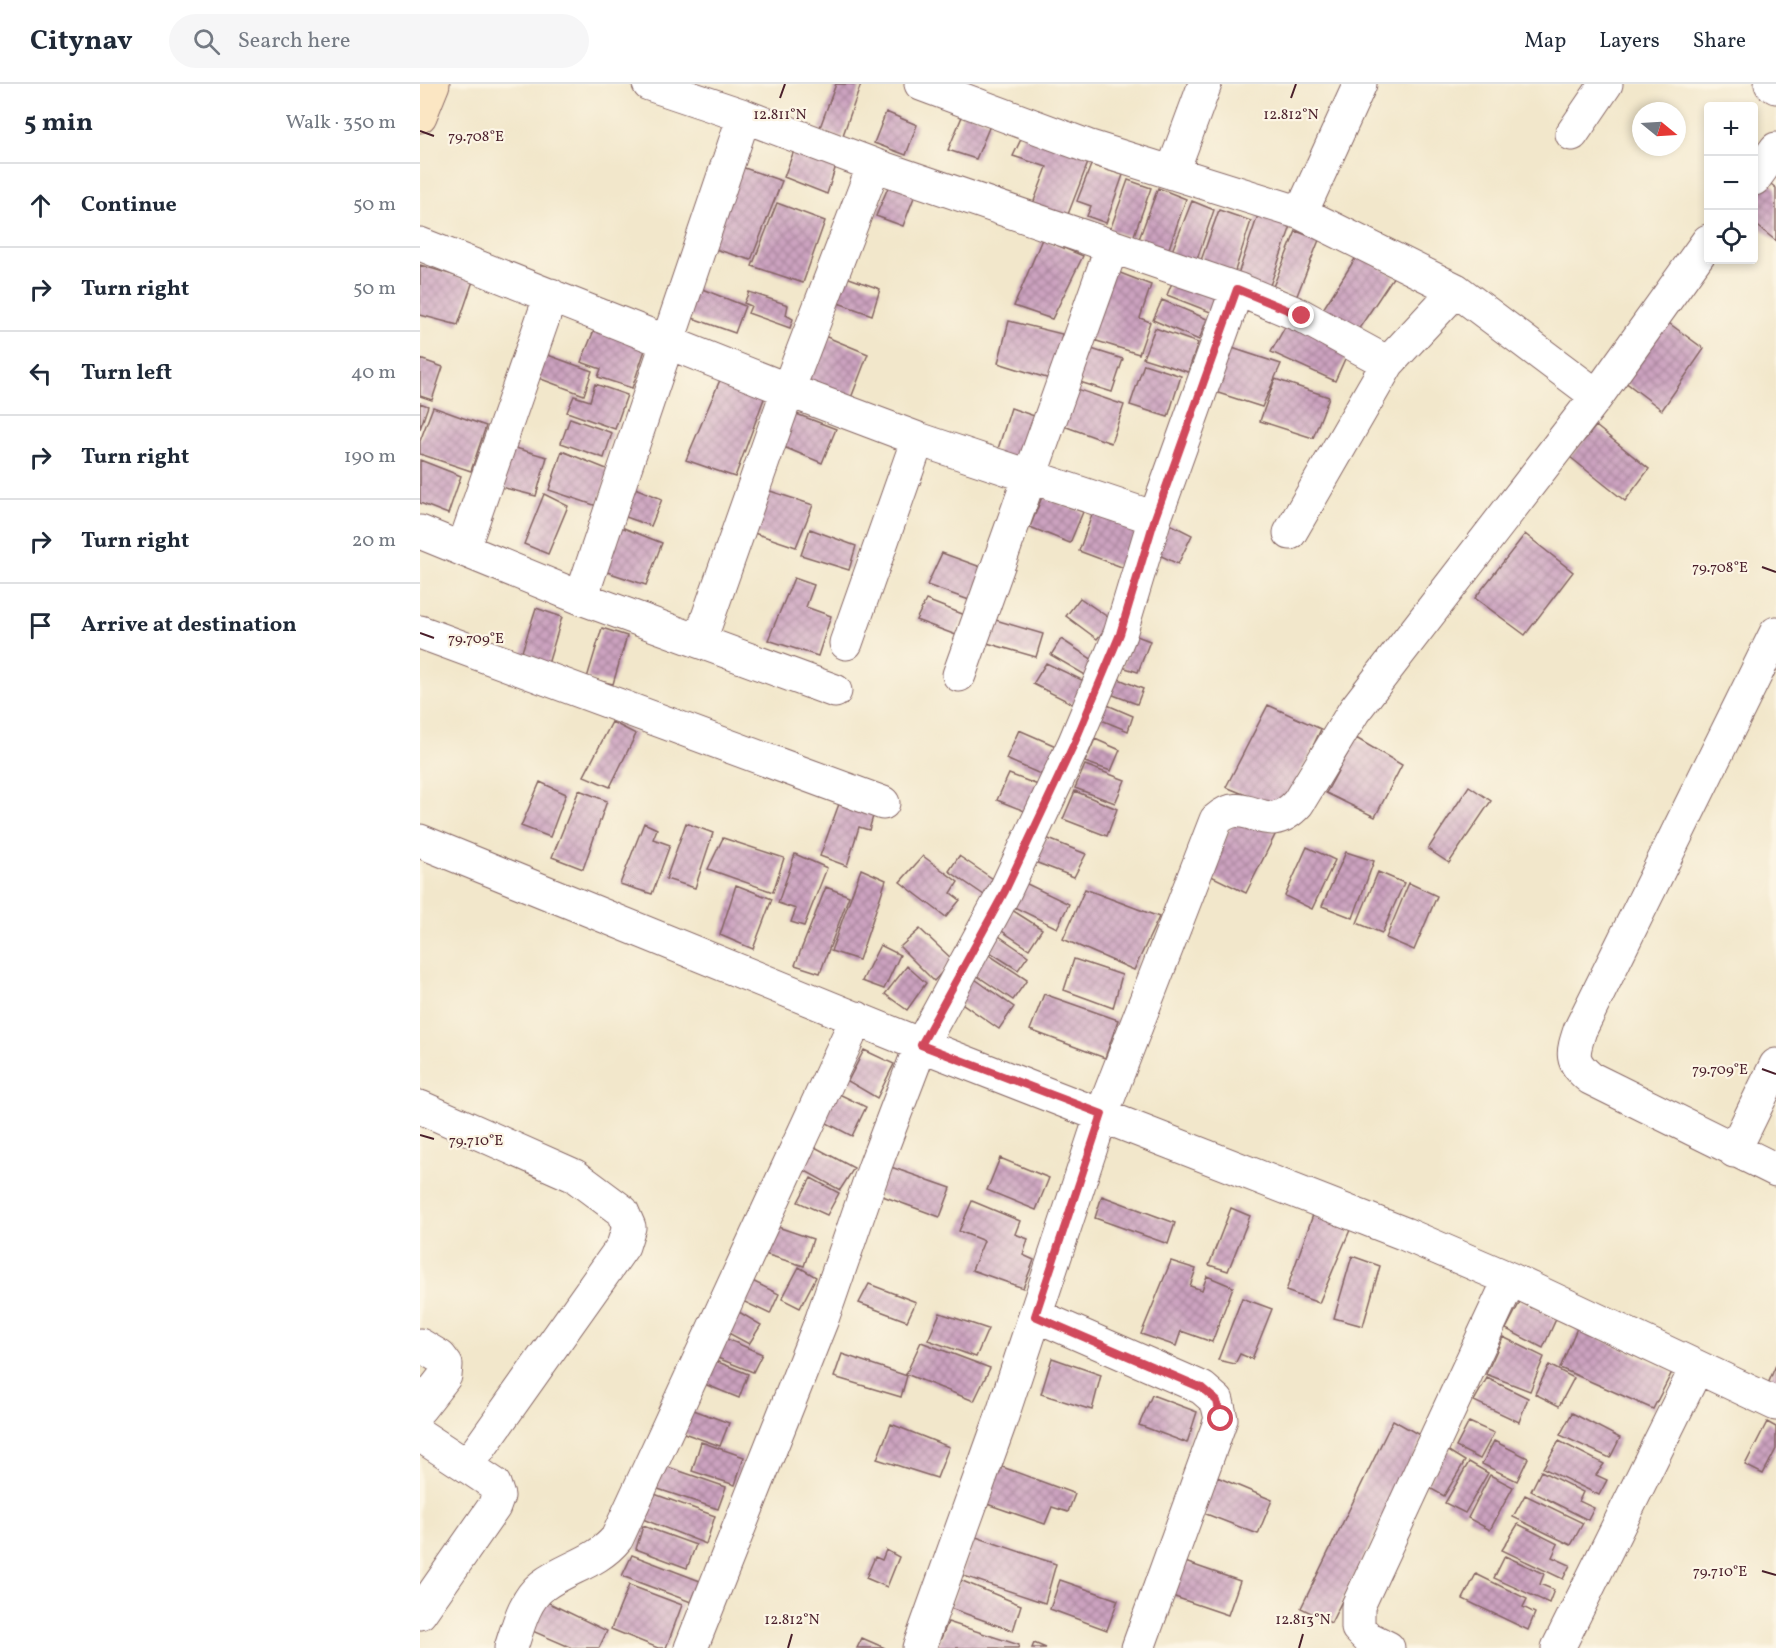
<!DOCTYPE html>
<html lang="en">
<head>
<meta charset="utf-8">
<style>
	:root { --surface:#fff; --page:#f6f6f7; --text:#1f2937; --muted:#747a83; --line:#e0e1e3 }
	body { margin:0; font-family:Vollkorn,serif; background:var(--page); color:var(--text) }
	.controls { position:absolute; right:18px; top:18px; display:grid; overflow:hidden; border-radius:6px; box-shadow:0 3px 9px #0003 }
	.controls button { width:54px; height:54px; display:grid; place-items:center; padding:0; border:0; border-bottom:2px solid var(--line); background:var(--surface); color:var(--text); font:30px sans-serif }
	.compass { position:absolute; left:1212px; top:18px; width:54px; height:54px; border-radius:50%; background:var(--surface); box-shadow:0 3px 9px #0003; rotate:108deg }
	.stop { position:absolute; width:18px; height:18px; margin:-14px; border:4px solid #d1495b; border-radius:50%; background:#fff }
	.stop.end { background:#d1495b; border-color:#fff; box-shadow:0 2px 6px #0008 }
	.list { margin:0; padding:0; list-style:none }
	h2 { display:flex; justify-content:space-between; align-items:center; height:78px; margin:0; padding:0 24px; font-size:26px }
	h2 small { font-size:20px; font-weight:400; color:var(--muted) }
	.list li { display:grid; grid-template-columns:39px 1fr auto; gap:18px; align-items:center; box-sizing:border-box; height:84px; padding:0 24px; border-top:2px solid var(--line) }
	.list b { display:block; font-size:22px; white-space:nowrap }
	.list em { font-size:20px; font-style:normal; color:var(--muted) }
	.icon { flex:none; width:33px; height:33px; fill:none; stroke:currentColor; stroke-width:2; stroke-linecap:round; stroke-linejoin:round }
	.map { position:relative; flex:none; width:1356px; height:1564px; overflow:hidden }
	header { display:flex; align-items:center; gap:36px; box-sizing:border-box; height:84px; padding:0 30px; background:var(--surface); border-bottom:2px solid var(--line) }
	header strong { font-size:28px }
	nav { display:flex; gap:33px; margin-inline-start:auto; font-size:21px }
	.search { width:420px; height:54px; background:var(--page); display:flex; align-items:center; gap:15px; box-sizing:border-box; padding:0 21px; border-radius:33px; color:var(--muted); font-size:22px }
	main { display:flex }
	aside { flex:1; background:var(--surface) }
	.map>svg:first-child { display:block }
</style>
</head>
<body>
<header>
<strong>Citynav</strong>
<div class="search"><svg class="icon" aria-label="search" viewBox="0 0 24 24"><circle cx="10" cy="10" r="6"/><path d="M15 15l6 6"/></svg>Search here</div>
<nav><a>Map</a><a>Layers</a><a>Share</a></nav>
</header>
<main>
<aside>
<h2>5 min<small>Walk · 350 m</small></h2>
<ul class="list">
<li><svg class="icon" aria-label="ahead" viewBox="0 0 24 24"><path d="M12 20V5M6 11l6-6 6 6"/></svg><div><b>Continue</b></div><em>50 m</em></li>
<li><svg class="icon" aria-label="right" viewBox="0 0 24 24"><path d="M7 20v-9h11M14 6l5 5-5 5"/></svg><div><b>Turn right</b></div><em>50 m</em></li>
<li><svg class="icon" aria-label="left" viewBox="0 0 24 24"><path d="M17 20v-9H6M10 6l-5 5 5 5"/></svg><div><b>Turn left</b></div><em>40 m</em></li>
<li><svg class="icon" aria-label="right" viewBox="0 0 24 24"><path d="M7 20v-9h11M14 6l5 5-5 5"/></svg><div><b>Turn right</b></div><em>190 m</em></li>
<li><svg class="icon" aria-label="right" viewBox="0 0 24 24"><path d="M7 20v-9h11M14 6l5 5-5 5"/></svg><div><b>Turn right</b></div><em>20 m</em></li>
<li><svg class="icon" aria-label="arrive" viewBox="0 0 24 24"><path d="M6 21V4h12l-3 4 3 4H6"/></svg><div><b>Arrive at destination</b></div></li>
</ul>
</aside>
<div class="map">
<svg width="1356" height="1564" viewBox="0 0 1356 1564">
	<defs>
		<pattern id="building-cross-hatch" width="8" height="8" patternUnits="userSpaceOnUse" patternTransform="scale(1.5)"><rect width="8" height="8" fill="#cca3c0"/><path d="M0 0l8 8M0 8l8-8" fill="none" stroke="#a8849c"/></pattern>
	</defs>
	<rect width="100%" height="100%" fill="#fcf5e5"/>
	<filter id="ink" filterUnits="userSpaceOnUse"><feTurbulence type="fractalNoise" baseFrequency=".0167" numOctaves="2"/><feDisplacementMap in="SourceGraphic" scale="12" xChannelSelector="R" yChannelSelector="G"/><feConvolveMatrix kernelMatrix="1 2 1 2 8 2 1 2 1" color-interpolation-filters="sRGB"/></filter>
	<filter id="wash" filterUnits="userSpaceOnUse"><feTurbulence type="fractalNoise" baseFrequency=".008" numOctaves="4" result="noise"/><feDisplacementMap in="SourceGraphic" scale="24" xChannelSelector="R" yChannelSelector="G"/><feGaussianBlur stdDeviation="1.35" result="paint"/><feColorMatrix in="noise" values="0 0 0 0 0 0 0 0 0 0 0 0 0 0 0 0 0 1.4 0 .05"/><feComposite in="paint" operator="in"/></filter>
	<g filter="url(#wash)">
		<rect width="100%" height="100%" fill="#f2e7cb"/>
		<g id="blocks">
			<!-- building -->
			<path fill="url(#building-cross-hatch)" d="M416,0H441L422,54L399,46Z
				M466,28L497,41L486,71L454,59Z
				M544,28L571,39L556,75L528,66Z
				M604,49L671,71L645,138L611,125L627,83L593,72Z
				M378,56L419,72L407,110L364,93Z
				M313,80L362,97L331,176L285,162Z
				M671,81L703,91L686,139L667,132L671,122L657,117Z
				M1342,93L1356,104V157L1334,139V105Z
				M472,94L498,103L483,142L456,132Z
				M708,96L731,104L713,154L690,146Z
				M738,104L766,115L746,173L716,163Z
				M772,117L794,126L775,181L750,172Z
				M357,119L405,137L383,199L332,182Z
				M799,126L831,137L813,193L779,182Z
				M839,128L871,142L848,207L816,196Z
				M876,147L899,156L876,214L852,205Z
				M622,155L663,172L632,235L594,222Z
				M938,170L974,192L936,249L900,230Z
				M0,181L53,197L38,241L0,231Z
				M690,185L731,201L720,234L730,238L719,270L667,254Z
				M415,189L460,205L452,231L404,214Z
				M756,189L802,207L793,229L747,211Z
				M272,201L325,222L315,249L261,230Z
				M329,208L368,221L366,231L373,235L370,244L328,229L331,222L324,219Z
				M742,216L787,235L779,256L733,236Z
				M869,236L929,266L915,297L851,268Z
				M589,237L642,250L633,296L578,279Z
				M1246,237L1284,265L1242,326L1204,297Z
				M175,244L226,263L212,304L178,293L181,285L161,278Z
				M735,244L778,259L768,288L723,274Z
				M402,251L448,270L431,314L384,298Z
				M662,262L703,275L692,308L650,295Z
				M809,263L861,280L842,323L792,307Z
				M114,266L172,287L164,311L105,289Z
				M0,275L23,283L12,316L0,312Z
				M724,280L761,292L748,333L710,321Z
				M855,295L909,313L893,354L840,337Z
				M300,296L345,312L315,393L266,376Z
				M175,300L207,311L195,345L147,328L154,312L170,317Z
				M654,304L704,321L691,359L641,341Z
				M0,319L8,322L0,345Z
				M13,323L66,342L51,387L0,370V357Z
				M591,324L620,334L605,381L576,371Z
				M366,326L416,345L402,379L352,358Z
				M150,334L192,349L184,374L141,359Z
				M1176,342L1229,385L1205,417L1150,373Z
				M85,361L127,373L116,412L73,401Z
				M142,367L189,386L177,422L129,406Z
				M0,376L41,392L28,430L0,419Z
				M205,400L242,415L231,442L195,429Z
				M341,404L393,421L376,463L325,446Z
				M124,410L148,422L128,470L104,460Z
				M622,413L663,428L650,459L610,443Z
				M674,425L721,444L707,485L659,467Z
				M750,440L772,451L758,480L735,469Z
				M196,441L242,459L226,501L178,485Z
				M390,445L436,462L429,486L381,471Z
				M1105,450L1153,488L1105,551L1055,514Z
				M522,469L566,485L552,517L507,501Z
				M374,494L394,501L386,523L411,532L398,572L348,556Z
				M660,514L692,536L677,555L646,532Z
				M506,516L545,531L536,551L496,536Z
				M116,524L142,533L126,587L99,577Z
				M569,534L623,550L616,573L560,557Z
				M182,544L207,552L193,600L167,594Z
				M714,551L730,557L718,588L702,583Z
				M641,555L676,578L667,592L631,571Z
				M626,579L664,597L653,620L613,600Z
				M694,593L723,605L717,620L688,609Z
				M685,620L713,632L708,647L679,635Z
				M848,621L901,645L863,726L806,703Z
				M192,638L216,650L190,703L164,692Z
				M599,646L638,663L625,692L586,675Z
				M936,654L982,681L955,733L906,709Z
				M675,655L700,666L691,687L665,678Z
				M665,681L705,696L695,719L655,704Z
				M589,690L618,701L607,728L577,716Z
				M120,698L146,710L130,753L101,742Z
				M1049,702L1071,717L1029,779L1008,765Z
				M159,706L187,717L163,785L132,773Z
				M655,707L697,725L687,752L643,735Z
				M423,709L456,722L449,746L439,743L427,782L400,772Z
				M817,731L856,749L826,809L787,790Z
				M224,739L237,745L233,755L250,761L232,810L200,800Z
				M266,739L293,749L275,804L246,795Z
				M303,754L364,774L353,808L288,785Z
				M626,754L666,770L654,793L615,778Z
				M887,763L915,776L892,825L865,812Z
				M926,768L954,777L933,834L902,822Z
				M375,770L407,784L384,842L371,838L376,825L358,819Z
				M503,772L538,798L531,809L540,816L526,833L480,798Z
				M539,772L576,797L567,813L529,787Z
				M441,785L466,796L439,876L411,867Z
				M958,788L984,799L962,849L937,839Z
				M605,799L649,820L637,844L594,823Z
				M989,799L1017,812L994,866L966,854Z
				M316,801L352,815L333,865L300,851Z
				M406,803L429,812L400,889L375,881Z
				M665,805L739,833L714,886L643,855Z
				M592,826L622,845L609,865L579,845Z
				M500,845L533,876L514,897L480,863Z
				M576,850L608,872L598,886L565,865Z
				M460,861L480,871L464,905L442,897Z
				M566,869L607,896L593,916L553,889Z
				M654,875L702,891L693,924L644,906Z
				M487,882L506,899L487,926L465,910Z
				M552,893L594,923L579,945L536,915Z
				M624,910L698,936L685,974L610,946Z
				M444,966L474,980L457,1014L428,997Z
				M415,1008L446,1023L432,1052L399,1035Z
				M391,1061L434,1084L420,1106L378,1083Z
				M580,1074L629,1094L616,1126L567,1106Z
				M468,1082L531,1104L520,1133L457,1110Z
				M391,1094L419,1109L407,1131L378,1118Z
				M682,1112L755,1139L748,1160L675,1134Z
				M552,1117L600,1137L595,1150L608,1155L603,1171L614,1176L603,1204L552,1186L564,1157L539,1147Z
				M811,1124L830,1132L808,1187L789,1181Z
				M893,1131L930,1146L899,1219L866,1207Z
				M349,1140L393,1155L384,1182L338,1168Z
				M932,1172L960,1182L943,1242L914,1234Z
				M751,1177L776,1185L770,1202L782,1206L787,1192L813,1203L792,1258L761,1247L756,1262L721,1250Z
				M379,1183L396,1193L380,1224L362,1215Z
				M322,1192L359,1210L350,1230L312,1212Z
				M449,1200L496,1218L487,1237L439,1219Z
				M822,1214L852,1225L832,1275L820,1270L815,1280L798,1276Z
				M1101,1216L1136,1235L1123,1264L1086,1245Z
				M309,1222L341,1241L329,1260L297,1243Z
				M520,1229L568,1245L556,1273L508,1256Z
				M1157,1244L1252,1288L1233,1325L1140,1284Z
				M293,1249L342,1270L333,1288L285,1269Z
				M1083,1253L1124,1273L1110,1307L1066,1290Z
				M501,1258L570,1284L554,1317L486,1290Z
				M422,1270L487,1292L481,1313L414,1293Z
				M288,1274L328,1290L319,1314L277,1297Z
				M632,1274L681,1291L672,1326L621,1310Z
				M1129,1281L1154,1294L1139,1322L1115,1310Z
				M1356,1281V1304L1348,1300Z
				M1067,1294L1108,1314L1099,1338L1054,1317Z
				M732,1311L777,1328L767,1359L719,1341Z
				M271,1325L309,1339L300,1362L261,1348Z
				M1152,1329L1200,1354L1190,1374L1140,1351Z
				M973,1336L1003,1353L911,1539L881,1524Z
				M1049,1338L1074,1349L1060,1375L1036,1363Z
				M1347,1338L1356,1343V1365L1343,1390L1325,1381Z
				M471,1340L529,1363L517,1394L457,1375Z
				M1074,1357L1108,1374L1097,1397L1062,1380Z
				M1139,1357L1184,1380L1176,1391L1187,1396L1179,1411L1123,1384Z
				M281,1358L324,1373L315,1401L272,1387Z
				M1027,1366L1045,1377L1024,1412L1006,1402Z
				M1049,1378L1068,1389L1045,1429L1025,1419Z
				M577,1381L655,1410L648,1428L632,1423L625,1440L564,1419Z
				M245,1382L306,1403L298,1425L235,1404Z
				M1121,1387L1163,1408L1159,1417L1174,1424L1168,1436L1111,1407Z
				M1070,1391L1093,1403L1070,1446L1048,1434Z
				M797,1393L852,1416L838,1450L781,1428Z
				M226,1407L295,1432L286,1460L215,1432Z
				M1105,1411L1163,1439L1151,1461L1093,1433Z
				M1098,1440L1138,1460L1132,1473L1150,1481L1143,1495L1082,1466Z
				M223,1442L276,1461L267,1484L216,1465Z
				M553,1452L636,1480L625,1519L541,1491Z
				M466,1466L479,1473L467,1503L446,1494L455,1473L462,1476Z
				M212,1471L280,1497L271,1518L202,1492Z
				M1085,1472L1124,1490L1120,1500L1134,1506L1129,1519L1074,1494Z
				M765,1478L820,1497L808,1531L752,1512Z
				M1056,1490L1107,1515L1103,1523L1115,1529L1108,1546L1043,1515Z
				M540,1496L601,1521L593,1547L530,1524Z
				M640,1496L698,1516L687,1546L630,1525Z
				M209,1501L262,1521L246,1564H238L191,1545Z
				M125,1517L187,1547L179,1564H152L110,1546Z
				M528,1538L599,1561L598,1564H517Z
				M442,1554L465,1564H437Z
				M614,1559L626,1564H612Z"/>
		</g>
	</g>
	<g filter="url(#ink)">
		<use href="#blocks" fill-opacity="0" stroke="#856563" stroke-width="1.5"/>
		<g fill="none" stroke-linecap="round" stroke-linejoin="round">
			<defs>
				<path id="street" d="M229,0L324,32L454,81L817,205
					M1351,0L1356,3
					M1152,50L1186,0
					M752,89L785,0
					M1334,95L1356,65
					M881,129L940,0
					M0,160L368,306L498,355L735,434
					M1036,206L1177,312
					M0,448L161,514L324,32
					M870,449L968,279
					M43,465L131,211
					M161,514L415,607
					M0,548L463,719
					M1356,549L1160,946C1152,970 1150,977 1170,994L1356,1086
					M280,556L368,306L454,81
					M426,559L498,355
					M539,591L692,162
					M0,757L501,961L985,1150L1090,1195L1356,1320
					M0,1023L155,1092L202,1127L209,1143L203,1162L47,1382L0,1351
					M1314,1067L1356,981
					M615,1231L782,1304L797,1317L801,1335L718,1564
					M0,1261L20,1273L26,1281L25,1292L0,1324
					M0,1529L74,1423L78,1412L74,1400L47,1382
					M91,1564C98,1543 104,1516 122,1502C147,1483 177,1479 197,1454L437,934
					M271,1564L402,1235L455,1082L501,961L585,807L654,660L700,550L735,434L817,205L882,232L968,279L1036,206L881,129L667,62L501,0
					M499,1564L580,1338L682,1030L796,736C828,707 844,757 878,719L934,627L1177,312L1288,157
					M968,1564L948,1554L938,1544V1522L1090,1195
					M1138,1564L1277,1283"/>
				<path id="secondary" d="M0,32L13,0"/>
			</defs>
			<!-- street casing -->
			<use href="#street" stroke="#856563" stroke-width="35"/>
			<!-- secondary casing -->
			<use href="#secondary" stroke="#856563" stroke-width="35"/>
			<!-- street -->
			<use href="#street" stroke="#fff" stroke-width="33"/>
			<!-- secondary -->
			<use href="#secondary" stroke="#fbe6c3" stroke-width="33"/>
		</g>
	</g>
	<g fill="none" stroke-linecap="round" stroke-linejoin="round" filter="url(#ink)">
		<!-- route -->
		<path stroke="#d1495b" stroke-width="8" d="M801,1335L797,1317L782,1304L615,1232L682,1030L501,961L585,807L654,660L700,550L735,434L817,205L882,232"/>
	</g>
	<!-- ticks -->
	<path fill="none" stroke="#4a1f2b" stroke-width="2" d="M360,14L365,0M871,14L876,0M0,47L14,52M1342,483L1356,488M0,549L14,554M1342,985L1356,990M0,1051L14,1055M1342,1487L1356,1491M368,1564L372,1550M879,1564L883,1550"/>
	<g font-size="15" text-anchor="middle" fill="#4a1f2b" stroke="#fcf5e5" stroke-width="4.5" stroke-linejoin="round" paint-order="stroke">
		<text x="360" y="35">12.811°N</text>
		<text x="871" y="35">12.812°N</text>
		<text x="56" y="57">79.708°E</text>
		<text x="1300" y="488">79.708°E</text>
		<text x="56" y="559">79.709°E</text>
		<text x="1300" y="990">79.709°E</text>
		<text x="56" y="1061">79.710°E</text>
		<text x="1300" y="1492">79.710°E</text>
		<text x="372" y="1540">12.812°N</text>
		<text x="883" y="1540">12.813°N</text>
	</g>
</svg>
<div class="controls">
<button>+</button>
<button>−</button>
<button><svg class="icon" aria-label="locate" viewBox="0 0 24 24"><circle cx="12" cy="12" r="6"/><path d="M12 2v4M12 18v4M2 12h4M18 12h4"/></svg></button>
</div>
<svg class="compass" viewBox="-18 -18 36 36"><path d="M0-13l5 13h-10z" fill="#e53935"/><path d="M0 13l5-13h-10z" fill="#747a83"/></svg>
<div class="stop" style="left:801px;top:1335px"></div>
<div class="stop end" style="left:882px;top:232px"></div>
</div>
</main>
</body>
</html>
